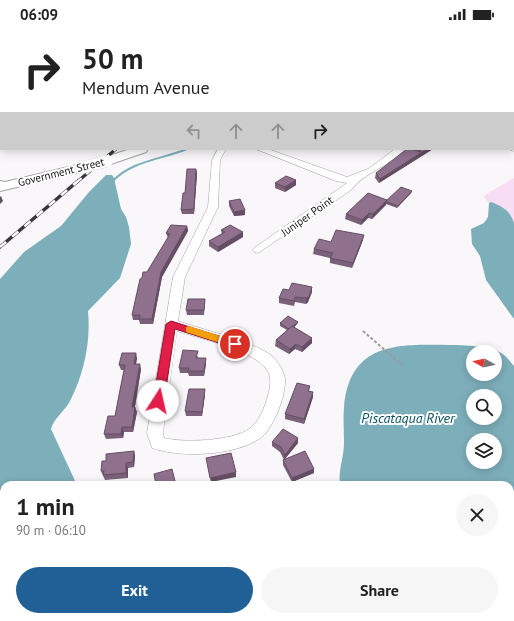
<!DOCTYPE html>
<html lang="en">
<head>
<meta charset="utf-8">
<style>
  body { margin:0; font-family:"PT Sans",sans-serif; background:#f6f6f6; color:#222; height:100vh; display:flex; flex-direction:column; font-size:15px; white-space:nowrap }
  * { box-sizing:border-box; margin:0 }
  p { font-size:13px; color:#767676 }
  .icon { flex:none; width:22px; height:22px; fill:none; stroke:currentColor; stroke-width:2; stroke-linecap:round; stroke-linejoin:round }
  .map { position:relative; flex:1; overflow:hidden }
  .panel { position:absolute; left:0px; top:453px; width:514px; height:140px; display:flex; flex-direction:column; background:#fff; border-radius:12px 12px 0 0; box-shadow:0 2px 10px #0003 }
  .panel>* { flex:none }
  .guide { position:absolute; left:0px; top:0px; width:514px; height:122px; box-shadow:0 2px 10px #0003; background:#fff; color:#222; overflow:hidden }
  .needle { width:26px; rotate:278deg }
  .fabs { position:absolute; left:466px; top:317px; display:grid; gap:8px }
  .fabs a { display:grid; place-items:center; width:36px; height:36px; border-radius:50%; background:#fff; box-shadow:0 2px 10px #0003; font-size:20px }
  .pin { position:absolute; display:grid; place-items:center; width:34px; height:34px; color:#fff; margin:-17px; border:2px solid #fff; border-radius:50%; box-shadow:0 1px 4px #0007 }
  .me { position:absolute; width:44px; margin:-22px; rotate:10deg; stroke-linejoin:round; filter:drop-shadow(0 0 3px #0008) }
  .turn { display:flex; align-items:center; gap:14px; height:84px; padding:0 16px; font-size:18px }
  .turn .icon { width:52px; height:52px; stroke-width:2.5 }
  .turn b { display:block; font-size:28px; line-height:34px }
  .lanes { display:flex; align-items:center; height:38px; padding:0 16px; background:#0003; justify-content:center; gap:20px; direction:ltr }
  .lanes .off { opacity:.35 }
  .round { display:grid; place-items:center; flex:none; width:42px; height:42px; border-radius:21px; background:#f6f6f6 }
  .head { display:flex; align-items:center; justify-content:space-between; height:68px; padding:0 16px }
  h1 { font-size:24px; font-weight:600; line-height:30px }
  .primary-button { display:flex; gap:8px; margin-top:auto; padding:8px 16px }
  .primary-button a { flex:1; height:46px; border-radius:24px; background:#206096; color:#fff; font-size:16px; font-weight:600; line-height:46px; text-align:center }
  .primary-button a+a { background:#f6f6f6; color:#222 }
  .status { display:flex; justify-content:space-between; align-items:center; height:28px; padding:0 20px; background:#fff; direction:ltr }
  .status svg { height:11px; fill:currentColor }
  .map>svg:first-child { display:block }
  .green { fill:#f7def5 }
  .water { fill:#7dafbb; fill-rule:evenodd }
  .lines { fill:none; stroke-linecap:round; stroke-linejoin:round }
  .stream-far1 { stroke:#7dafbb; stroke-width:2 }
  .stream { stroke:#7dafbb; stroke-width:3 }
  .service-casing { stroke:#a5a2a4; stroke-width:1 }
  .minor-casing { stroke:#a5a2a4; stroke-width:1 }
  .secondary-casing { stroke:#a5a2a4; stroke-width:2 }
  .primary-casing { stroke:#906a9c; stroke-width:1 }
  .path { stroke:#9c9a9c; stroke-width:2; stroke-dasharray:3 2; stroke-linecap:butt }
  .service { fill:#fff; fill-rule:evenodd }
  .minor { fill:#fff; fill-rule:evenodd }
  .secondary { fill:#fff; fill-rule:evenodd }
  .primary { fill:#e5c2f0; fill-rule:evenodd }
  .rail-far1-casing { stroke:#383738; stroke-width:3 }
  .rail-casing { stroke:#383738; stroke-width:3.5 }
  .rail-far1 { stroke:#fff; stroke-width:2; stroke-dasharray:6; stroke-linecap:butt }
  .rail { stroke:#fff; stroke-width:2.5; stroke-dasharray:8; stroke-linecap:butt }
  .secondary-bridge-casing { stroke:#a5a2a4; stroke-width:12; stroke-linecap:butt }
  .secondary-bridge { stroke:#fff; stroke-width:12 }
  .wall { fill:#7b6079 }
  .shaded-wall { fill:#644e63 }
  .building { fill:#8f708d; stroke:#644e63 }
  .route { fill:#e11d48; stroke:#92132f }
  .slow { fill:#f59e0b }
  .labels { text-anchor:middle; dominant-baseline:central; stroke-width:4; stroke-linejoin:round; paint-order:stroke }
  .far-street-label { font-size:11px; fill:#141314; stroke:#fff }
  .water-label { font-size:14px; font-style:italic; fill:#085360; stroke:#fff }
</style>
</head>
<body>
<div class="status"><b>06:09</b><svg viewBox="0 0 49 12"><path d="M0 12V9h3v3zM5 12V6h3v6zM10 12V3h3v9zM15 12V0h3v12zM26 1h20v11H26zM47 4h2v5h-2z"/></svg></div>
<div class="map">
<svg width="514" height="593" viewBox="0 0 514 593">
  <rect width="100%" height="100%" fill="#faf7fa"/>
  <path class="green" d="M514 150V210L496 183 483 168Z"/>
  <path class="water" d="M0 0H125L130 1H1L0 20Z
    M106 147H112L114 150 121 181 126 189 129 199 131 216 120 250 88 283C91 313 84 346 70 373 64 384 54 390 51 401L77 457H4V589H510V457H340C338 442 344 429 344 415 344 403 343 391 344 379 350 313 399 316 451 317 464 317 490 318 501 325 507 328 510 334 514 338V593H0V251L24 224 61 198 89 164ZM473 324H495V346H473ZM473 368H495V390H473ZM473 412H495V434H473Z
    M491 174C504 179 510 183 514 195V291L486 252 480 228 472 216 471 201 484 195 488 189 489 175Z"/>
  <g class="lines">
    <path class="stream-far1" d="M112 154C130 133 163 131 187 121"/>
    <path class="stream" d="M112 154 113 153"/>
    <defs>
      <path id="service" d="M190 0H194L189 1Z
        M247 0H251L246 1Z"/>
      <path id="minor" d="M0 68H1V72H0Z
        M513 117 514 123 510 122 513 121Z
        M218 121H226L220 132 218 179 185 249 178 293C200 301 255 314 272 328 278 334 284 343 285 351 286 368 273 402 259 411 233 428 180 430 152 420L147 405 173 249 208 179 212 132ZM177 303C199 310 249 322 264 338 272 346 271 357 268 367 265 379 259 394 249 401 233 413 183 415 164 410L163 405Z
        M256 121H268L347 149 368 141 395 121H404C390 139 364 144 351 162L258 225 254 224 252 222 254 220 347 155 336 153Z"/>
      <path id="secondary" d="M130 121H148L146 124 111 136H103L101 133 103 130Z
        M81 136 85 137 87 140 85 143 0 163V153L5 154Z"/>
      <path id="primary" d="M250 0H266L267 1H251Z
        M513 36H514V42H513Z"/>
    </defs>
    <use href="#service" class="service-casing"/>
    <use href="#minor" class="minor-casing"/>
    <use href="#secondary" class="secondary-casing"/>
    <use href="#primary" class="primary-casing"/>
    <path class="path" d="M363 303 402 337"/>
    <use href="#service" class="service"/>
    <use href="#minor" class="minor"/>
    <use href="#secondary" class="secondary"/>
    <use href="#primary" class="primary"/>
    <defs>
      <path id="rail-far1" d="M77 154 116 121"/>
      <path id="rail" d="M0 219 78 153"/>
    </defs>
    <use href="#rail-far1" class="rail-far1-casing"/>
    <use href="#rail" class="rail-casing"/>
    <use href="#rail-far1" class="rail-far1"/>
    <use href="#rail" class="rail"/>
    <defs>
      <path id="secondary-bridge" d="M81 140 107 133"/>
    </defs>
    <use href="#secondary-bridge" class="secondary-bridge-casing"/>
    <use href="#secondary-bridge" class="secondary-bridge"/>
  </g>
  <path class="wall" d="M514 0V21H513V1Z
    M417 121H433L379 155 375 150 376 145 417 123Z
    M196 141 197 146 194 186H182L181 182Z
    M275 155 296 157 285 164 275 160Z
    M412 163 411 165 397 180 386 176 372 191 368 190 361 197 345 191 346 186Z
    M229 173 245 182V187L234 188 229 178Z
    M187 198 188 203 162 249 153 296H140L139 292H133L132 287 142 250 147 244 168 210 166 205Z
    M221 202 243 204V209L218 224 209 218V213L222 206Z
    M363 212 352 240 330 235V230L313 226 314 221 331 214Z
    M289 262 312 264 308 274 306 276 295 274 294 278 279 275V270Z
    M205 271V276L204 287H187L186 282Z
    M298 294 297 296 294 299 312 310V315L302 324 295 321 289 326 275 318 276 312 287 302 280 298V295Z
    M198 328V330L206 336 204 348H189L188 345H180L179 340Z
    M137 330 136 336 141 341 135 379 137 384 133 404H124L123 410 106 411 104 406 115 388 120 362 124 342H121L119 337Z
    M310 358 309 363 313 369 304 396 285 391V386Z
    M205 366 202 388H186L185 383Z
    M298 410V415L284 432 314 441V445L292 454 283 437V432H284L280 424 272 418V414Z
    M134 423 135 428 134 439 128 440V450L105 452 101 443 106 433Z"/>
  <path class="shaded-wall" d="M237 0H243L242 1H236Z
    M427 121H433L379 155 380 151Z
    M196 141 197 146 194 186V181Z
    M296 152V157L285 164V159Z
    M412 163 411 165 397 180 398 178Z
    M1 168 3 173 0 176V169Z
    M387 172 386 177 372 191 373 186Z
    M245 182V187L234 188V184Z
    M369 185 368 190 361 197 362 192Z
    M187 198 188 203 162 249 153 296 152 291 161 244Z
    M243 204V209L218 224V219Z
    M364 207 363 212 352 240 353 235Z
    M312 259V264L308 274 306 276V270Z
    M298 294 297 296 290 304V301Z
    M312 310V315L302 324V319Z
    M296 316 295 321 289 326 290 321Z
    M136 325 137 330 135 341 134 336Z
    M206 330V336L204 348V343Z
    M140 336 141 341 134 384 132 379Z
    M205 361V366L202 388V384Z
    M313 364V369L304 396V391Z
    M135 379 137 384 133 404 132 399Z
    M122 399 124 404 123 410 121 406Z
    M298 410V415L284 432 285 427Z
    M134 423 135 428 134 439 133 434Z
    M126 435 128 440V450L126 445Z
    M314 441V445L292 454V450Z
    M236 444V449L211 454 210 450Z"/>
  <path class="building" d="M213 0H237L236 1H211Z
    M404 0H514V7H513V1H401Z
    M513 7 514 11V17H513Z
    M514 43V67H513V45Z
    M513 67 514 71V87L513 88Z
    M407 121H411L421 124 419 121H427L380 151 376 145Z
    M187 141H196L194 181 181 182 183 165H185Z
    M286 148 296 152 285 159 275 155Z
    M401 159 412 163 398 178 387 174V172Z
    M368 165 387 172 373 186 369 185 362 192 346 186Z
    M240 171 245 182 234 184 229 173Z
    M171 197 187 198 161 244 152 291H139L140 287H132L140 251 142 250 143 244H147L170 206 166 205Z
    M230 197 243 204 218 219 209 213 225 204 221 202Z
    M336 202 364 207 353 235 330 230 333 225 314 221 319 211 331 214Z
    M292 255 312 259 309 269 306 270 295 269 294 273 279 270 283 261 289 262Z
    M188 271H205L204 282H186Z
    M288 288 298 294 293 298H292L289 301 280 295Z
    M292 298 312 310 302 319 296 316 290 321 276 312Z
    M183 322 198 323 196 330H206L204 343H188L189 340H179Z
    M122 325H136L134 336H140L132 379H135L132 399H122L121 406H104L108 388H115L120 362 125 337H119Z
    M297 355 310 358 308 363 313 364 304 391 285 386Z
    M189 361H205L202 384 185 383Z
    M283 401 298 410 285 427 281 419 272 414Z
    M134 423 133 434 126 435V445L103 447 104 443H101L102 433H106V426Z
    M305 423 314 441 292 450 283 432Z
    M231 425 236 444 210 450 206 430Z
    M172 441 176 457H156L154 446Z"/>
  <path class="route" d="M171 293 238 314 239 316 235 320 175 301 164 373 158 377 153 373 166 296Z"/>
  <path class="slow" d="M189 298 220 308 222 310 217 314 186 304V299Z"/>
  <g class="labels">
    <g class="far-street-label">
      <text transform="translate(61 144) rotate(-14)">Government Street</text>
      <text transform="translate(307 188) rotate(-35)">Juniper Point</text>
    </g>
    <g class="water-label">
      <text x="408" y="390">Piscataqua River</text>
    </g>
  </g>
</svg>
<div class="fabs">
<a><svg class="needle" viewBox="-14 -14 28 28"><path d="M0-13l5 13h-10z" fill="#e53935"/><path d="M0 13l5-13h-10z" fill="#767676"/></svg></a>
<a><svg class="icon" aria-label="search" viewBox="0 0 24 24"><circle cx="10" cy="10" r="6"/><path d="M15 15l6 6"/></svg></a>
<a><svg class="icon" aria-label="layers" viewBox="0 0 24 24"><path d="M12 4l9 5-9 5-9-5zM3 14l9 5 9-5"/></svg></a>
</div>
<div class="pin" style="left:235px;top:316px;background:#d93025"><svg class="icon" aria-label="arrive" viewBox="0 0 24 24"><path d="M6 21V4h12l-3 4 3 4H6"/></svg></div>
<svg class="me" style="left:158px;top:373px" viewBox="-20 -20 40 40"><circle r="19" fill="#fff"/><path d="M0-13L10 11 0 6-10 11z" fill="#e11d48"/></svg>
<div class="guide">
<div class="turn"><svg class="icon" aria-label="right" viewBox="0 0 24 24"><path d="M7 20v-9h11M14 6l5 5-5 5"/></svg><div><b>50 m</b>Mendum Avenue</div></div>
<div class="lanes"><svg class="icon off" aria-label="left" viewBox="0 0 24 24"><path d="M17 20v-9H6M10 6l-5 5 5 5"/></svg><svg class="icon off" aria-label="ahead" viewBox="0 0 24 24"><path d="M12 20V5M6 11l6-6 6 6"/></svg><svg class="icon off" aria-label="ahead" viewBox="0 0 24 24"><path d="M12 20V5M6 11l6-6 6 6"/></svg><svg class="icon" aria-label="right" viewBox="0 0 24 24"><path d="M7 20v-9h11M14 6l5 5-5 5"/></svg></div>
</div>
<section class="panel">
<div class="head"><div><h1>1 min</h1><p>90 m · 06:10</p></div><a class="round"><svg class="icon" aria-label="close" viewBox="0 0 24 24"><path d="M6 6l12 12M18 6L6 18"/></svg></a></div>
<div class="primary-button"><a>Exit</a><a>Share</a></div>
</section>
</div>
</body>
</html>
